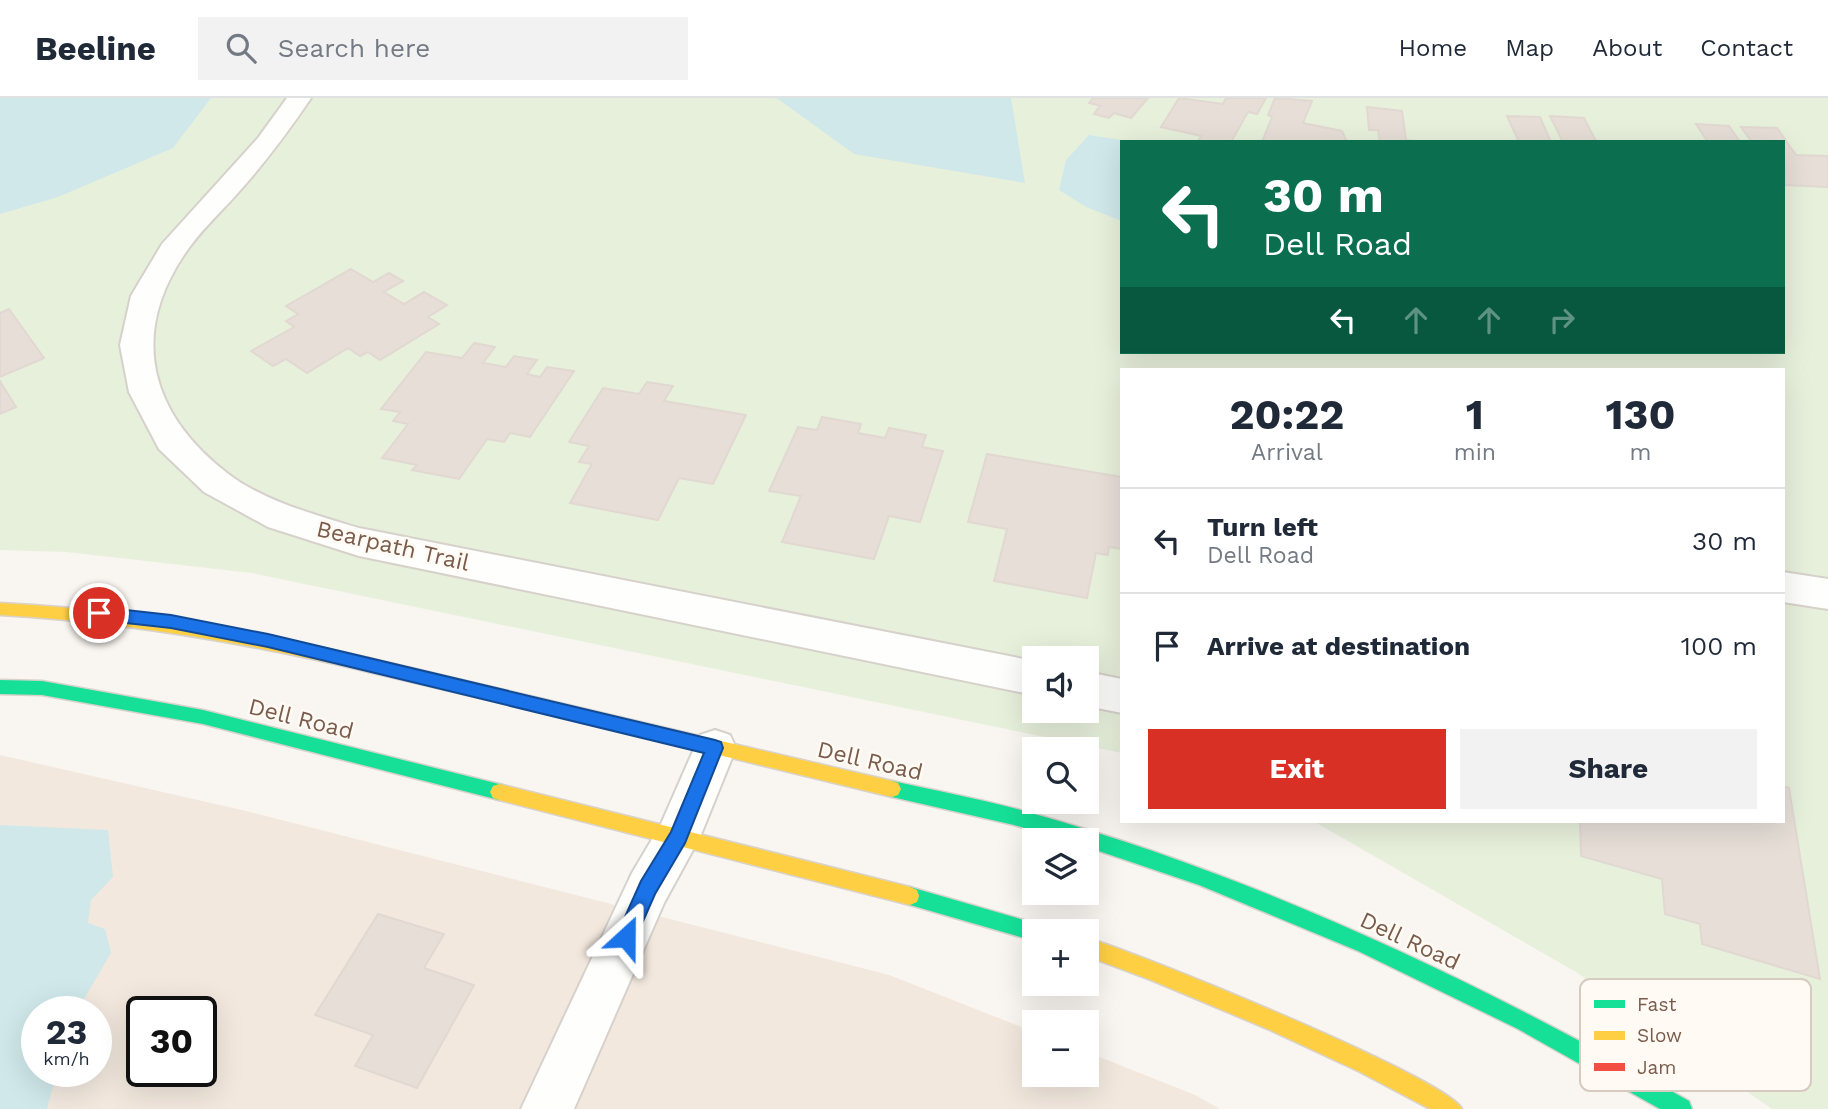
<!DOCTYPE html>
<html lang="en">
<head>
<meta charset="utf-8">
<style>
  body { margin:0; font-family:"Work Sans",sans-serif; background:#f2f2f3; color:#1f2937; height:100vh; display:flex; flex-direction:column; font-size:26px; white-space:nowrap }
  * { box-sizing:border-box; margin:0 }
  p { font-size:23px; color:#747a83 }
  .icon { flex:none; width:38px; height:38px; fill:none; stroke:currentColor; stroke-width:2; stroke-linecap:round; stroke-linejoin:round }
  .map { position:relative; flex:1; overflow:hidden }
  .panel { position:absolute; left:1120px; top:270px; width:665px; height:455px; display:flex; flex-direction:column; background:#fff; border-radius:0px; box-shadow:0 7px 28px #0002 }
  .panel>* { flex:none }
  .banner { position:absolute; left:1120px; top:42px; width:665px; height:214px; border-radius:0px; box-shadow:0 7px 28px #0002; background:#0b6e4f; color:#fff; overflow:hidden }
  .fabs { position:absolute; left:1022px; top:548px; display:grid; gap:14px }
  .fabs a { display:grid; place-items:center; width:77px; height:77px; border-radius:0px; background:#fff; box-shadow:0 7px 28px #0002; font-size:35px }
  .speed { position:absolute; left:21px; top:898px; display:flex; gap:14px; font-size:35px; font-weight:700; text-align:center }
  .speed>* { display:grid; place-content:center; width:91px; height:91px; border-radius:50%; background:#fff; box-shadow:0 7px 28px #0002; line-height:1 }
  .speed small { font-size:18px; font-weight:400 }
  .speed .limit { border:4px solid #111; border-radius:10px; background:#fff; color:#111 }
  .pin { position:absolute; display:grid; place-items:center; width:60px; height:60px; color:#fff; margin:-30px; border:4px solid #fff; border-radius:50%; box-shadow:0 2px 7px #0007 }
  .me { position:absolute; width:77px; margin:-38px; rotate:24deg; stroke-linejoin:round; filter:drop-shadow(0 0 5px #0008) }
  .turn { display:flex; align-items:center; gap:24px; height:147px; padding:0 28px; font-size:32px }
  .turn .icon { width:91px; height:91px; stroke-width:2.5 }
  .turn b { display:block; font-size:49px; line-height:60px }
  .lanes { display:flex; align-items:center; height:66px; padding:0 28px; background:#0003; justify-content:center; gap:35px; direction:ltr }
  .lanes .off { opacity:.35 }
  .eta { display:flex; justify-content:space-evenly; align-items:center; height:119px; text-align:center }
  .eta b { font-size:42px; font-weight:700; line-height:49px }
  .button { display:flex; gap:14px; margin-top:auto; padding:14px 28px }
  .button a { flex:1; height:80px; border-radius:0px; background:#d93025; color:#fff; font-size:28px; font-weight:700; line-height:80px; text-align:center }
  .button a+a { background:#f2f2f3; color:#1f2937 }
  ul { padding:0; list-style:none }
  li { display:flex; align-items:center; gap:21px; height:105px; padding:0 28px; border-top:2px solid #e0e1e3 }
  li div { flex:1 }
  li b { display:block; font-size:26px }
  li em { font-style:normal }
  header { display:flex; align-items:center; gap:42px; box-sizing:border-box; height:98px; padding:0 35px; background:#fff; border-bottom:2px solid #e0e1e3 }
  header strong { font-size:33px }
  nav { display:flex; gap:38px; margin-inline-start:auto; font-size:24px }
  .search { width:490px; height:63px; background:#f2f2f3; display:flex; align-items:center; gap:18px; box-sizing:border-box; padding:0 24px; border-radius:0px; color:#747a83; font-size:26px }
  .map>svg:first-child { display:block }
  .residential { fill:#f2e8de; fill-rule:evenodd }
  .green { fill:#e7f0db; fill-rule:evenodd }
  .water { fill:#d0e8ea }
  .building { fill:#e6ded7; stroke:#e2d8d2; stroke-width:2 }
  .lines { fill:none; stroke-linecap:round; stroke-linejoin:round }
  .street-casing { stroke:#d7d1cb; stroke-width:4 }
  .fast-casing { stroke:#d9d2cb; stroke-width:3 }
  .slow-casing { stroke:#d9d2cb; stroke-width:3 }
  .jam-casing { stroke:#d9d2cb; stroke-width:3 }
  .street { fill:#fefefd; fill-rule:evenodd }
  .fast { fill:#16e098; fill-rule:evenodd }
  .slow { fill:#ffcf43; fill-rule:evenodd }
  .jam { fill:#f24e42; fill-rule:evenodd }
  .route { fill:#1a73e8; stroke:#114b97; stroke-width:2 }
  .labels { text-anchor:middle; dominant-baseline:central; stroke-width:5; stroke-linejoin:round; paint-order:stroke }
  .street-label { font-size:23px; fill:#7a5c4d; stroke:#fffaf3 }
  .key { fill:#fffaf3; stroke:#d7cbc1; stroke-width:2 }
  .key-label { font-size:19px; fill:#7a5c4d }
</style>
</head>
<body>
<header>
<strong>Beeline</strong>
<div class="search"><svg class="icon" aria-label="search" viewBox="0 0 24 24"><circle cx="10" cy="10" r="6"/><path d="M15 15l6 6"/></svg>Search here</div>
<nav><a>Home</a><a>Map</a><a>About</a><a>Contact</a></nav>
</header>
<div class="map">
<svg width="1828" height="1011" viewBox="0 0 1828 1011">
  <rect width="100%" height="100%" fill="#f9f5f0"/>
  <path class="residential" d="M0 657 246 713 889 877 1034 934V976H1087V954L1195 997 1220 1011H0ZM37 914H96V973H37ZM142 914H201V973H142Z"/>
  <path class="green" d="M0 0H1828V1011H1772L1576 874 1313 723H1783V271H1122V655L252 475 67 454 0 452ZM1122 44H1783V254H1122ZM1034 560H1087V612H1034Z"/>
  <path class="water" d="M0 0H211L173 50 58 99 0 116Z
    M773 0H1011L1025 85 854 56 778 1Z
    M1089 37 1134 44H1122V123L1086 109 1059 92 1066 62Z
    M0 727 108 732 113 779 91 802 88 825 105 831 111 855 77 913 37 914V973H57L47 1011H0Z"/>
  <path class="building" d="M1093 0H1148L1131 20 1114 15 1109 20 1094 16 1100 8 1089 5Z
    M1179 0 1223 6 1226 0H1266L1257 16 1248 14 1231 44H1198L1201 38 1161 29Z
    M1275 0 1312 3 1303 25 1342 33 1347 44H1262L1272 19 1268 17Z
    M1367 9 1402 13 1406 42 1418 44H1380L1378 32H1369Z
    M1507 18 1540 19 1551 44H1519Z
    M1550 18 1584 20 1596 43 1615 44H1563Z
    M1696 26 1729 28 1740 44H1708Z
    M1741 29 1777 30 1796 57 1828 58V89L1783 87V44H1752Z
    M351 171 373 184 389 175 403 183 384 194 404 206 424 194 447 207 428 219 439 226 380 262 368 254 360 258 348 250 307 275 286 261 273 268 251 253 294 229 286 223 298 216 286 208Z
    M9 211 44 260 0 279V215Z
    M474 245 495 249 483 265 506 269 514 258 537 262 527 276 540 279 547 269 574 273 530 339 510 335 504 344 487 341 459 381 412 372 417 367 382 360 408 326 393 323 400 314 381 311 426 254 462 260Z
    M0 283 16 309 0 316Z
    M647 284 673 288 664 303 746 317 713 386 679 380 658 422 570 405 592 366 579 364 589 348 569 344 603 290 639 296Z
    M822 319 861 326 858 335 885 340 889 330 926 337 922 349 943 353 920 424 889 418 874 461 782 444 801 398 769 393 798 329 817 332Z
    M987 356 1122 379V451L1109 449 1108 457 1096 455 1087 500 994 483 1007 431 968 424Z
    M1783 688 1789 690 1820 881 1702 846 1700 826 1665 816 1662 781 1581 758 1580 723H1783Z
    M378 816 444 836 424 870 474 887 417 990 355 968 373 937 315 917Z"/>
  <g class="lines">
    <defs>
      <path id="street" d="M287 0H311C288 34 264 66 236 97 219 116 198 135 184 157 129 239 151 316 227 375 263 403 316 417 359 430L1034 563V597L359 458 268 429 204 394 159 351 129 294 120 247 131 198 162 146 258 40Z
        M1783 474 1828 481V511L1783 504Z
        M1087 574 1122 581V615L1087 608Z
        M715 632 730 637 736 650 700 739 664 805 574 1011H521L632 775 661 726 700 637Z"/>
      <path id="fast" d="M0 582 42 583 203 612 499 686 505 688 508 694 505 700 499 702 203 626 42 597 0 596Z
        M892 683C938 693 986 702 1031 715 1263 780 1480 885 1689 1003L1692 1011H1660L1518 931 1358 853 1199 787 1087 749V742H1065L1014 727 892 699 886 697 883 691 886 685Z
        M910 789 1034 825 1041 827 1043 833H1034V843L910 807 903 804 901 798 903 792Z"/>
      <path id="slow" d="M0 505C125 511 247 532 369 560L375 562 377 567 375 572 369 574C247 545 125 524 0 517Z
        M653 627 892 683 898 685 901 691 898 697 892 699 653 641 647 639 644 634 647 629Z
        M499 686 910 789 917 792 919 798 917 804 910 807 499 702 493 700 490 694 493 688Z
        M1087 840C1135 853 1449 981 1462 1011H1430L1358 973 1270 932 1151 882 1087 858Z"/>
      <path id="jam" d="M369 560 653 627 659 629 662 634 659 639 653 641 369 574 363 572 361 567 363 562Z"/>
    </defs>
    <use href="#street" class="street-casing"/>
    <use href="#fast" class="fast-casing"/>
    <use href="#slow" class="slow-casing"/>
    <use href="#jam" class="jam-casing"/>
    <use href="#street" class="street"/>
    <use href="#fast" class="fast"/>
    <use href="#slow" class="slow"/>
    <use href="#jam" class="jam"/>
  </g>
  <path class="route" d="M99 509 171 517 268 536 715 642 721 644 723 650 685 745 655 796 633 846 626 848 619 846 616 839 641 783 671 734 704 655 268 549 171 530 99 522 91 515Z"/>
  <g class="labels">
    <g class="street-label">
      <text transform="translate(393 448) rotate(13)">Bearpath Trail</text>
      <text transform="translate(301 621) rotate(14)">Dell Road</text>
      <text transform="translate(870 663) rotate(13)">Dell Road</text>
      <text transform="translate(1410 843) rotate(25)">Dell Road</text>
    </g>
  </g>
  <rect x="1580" y="881" width="231" height="112" rx="10" class="key"/>
  <rect x="1594" y="902" width="31" height="8" fill="#16e098"/>
  <rect x="1594" y="933" width="31" height="9" fill="#ffcf43"/>
  <rect x="1594" y="965" width="31" height="8" fill="#f24e42"/>
  <g class="key-label">
    <text x="1637" y="913">Fast</text>
    <text x="1637" y="944">Slow</text>
    <text x="1637" y="976">Jam</text>
  </g>
</svg>
<div class="fabs">
<a><svg class="icon" aria-label="sound" viewBox="0 0 24 24"><path d="M4 9h4l5-4v14l-5-4H4zM17 9q2 3 0 6"/></svg></a>
<a><svg class="icon" aria-label="search" viewBox="0 0 24 24"><circle cx="10" cy="10" r="6"/><path d="M15 15l6 6"/></svg></a>
<a><svg class="icon" aria-label="layers" viewBox="0 0 24 24"><path d="M12 4l9 5-9 5-9-5zM3 14l9 5 9-5"/></svg></a>
<a>+</a>
<a>−</a>
</div>
<div class="speed"><div>23<small>km/h</small></div><div class="limit">30</div></div>
<div class="pin" style="left:99px;top:515px;background:#d93025"><svg class="icon" aria-label="arrive" viewBox="0 0 24 24"><path d="M6 21V4h12l-3 4 3 4H6"/></svg></div>
<svg class="me" style="left:626px;top:839px" viewBox="-20 -20 40 40"><path d="M0-17L14 15 0 8-14 15z" fill="#1a73e8" stroke="#fff" stroke-width="4"/></svg>
<div class="banner">
<div class="turn"><svg class="icon" aria-label="left" viewBox="0 0 24 24"><path d="M17 20v-9H6M10 6l-5 5 5 5"/></svg><div><b>30 m</b>Dell Road</div></div>
<div class="lanes"><svg class="icon" aria-label="left" viewBox="0 0 24 24"><path d="M17 20v-9H6M10 6l-5 5 5 5"/></svg><svg class="icon off" aria-label="ahead" viewBox="0 0 24 24"><path d="M12 20V5M6 11l6-6 6 6"/></svg><svg class="icon off" aria-label="ahead" viewBox="0 0 24 24"><path d="M12 20V5M6 11l6-6 6 6"/></svg><svg class="icon off" aria-label="right" viewBox="0 0 24 24"><path d="M7 20v-9h11M14 6l5 5-5 5"/></svg></div>
</div>
<section class="panel">
<div class="eta">
<div><b>20:22</b><p>Arrival</p></div>
<div><b>1</b><p>min</p></div>
<div><b>130</b><p>m</p></div>
</div>
<ul>
<li><svg class="icon" aria-label="left" viewBox="0 0 24 24"><path d="M17 20v-9H6M10 6l-5 5 5 5"/></svg><div><b>Turn left</b><p>Dell Road</p></div><em>30 m</em></li>
<li><svg class="icon" aria-label="arrive" viewBox="0 0 24 24"><path d="M6 21V4h12l-3 4 3 4H6"/></svg><div><b>Arrive at destination</b></div><em>100 m</em></li>
</ul>
<div class="button"><a>Exit</a><a>Share</a></div>
</section>
</div>
</body>
</html>
